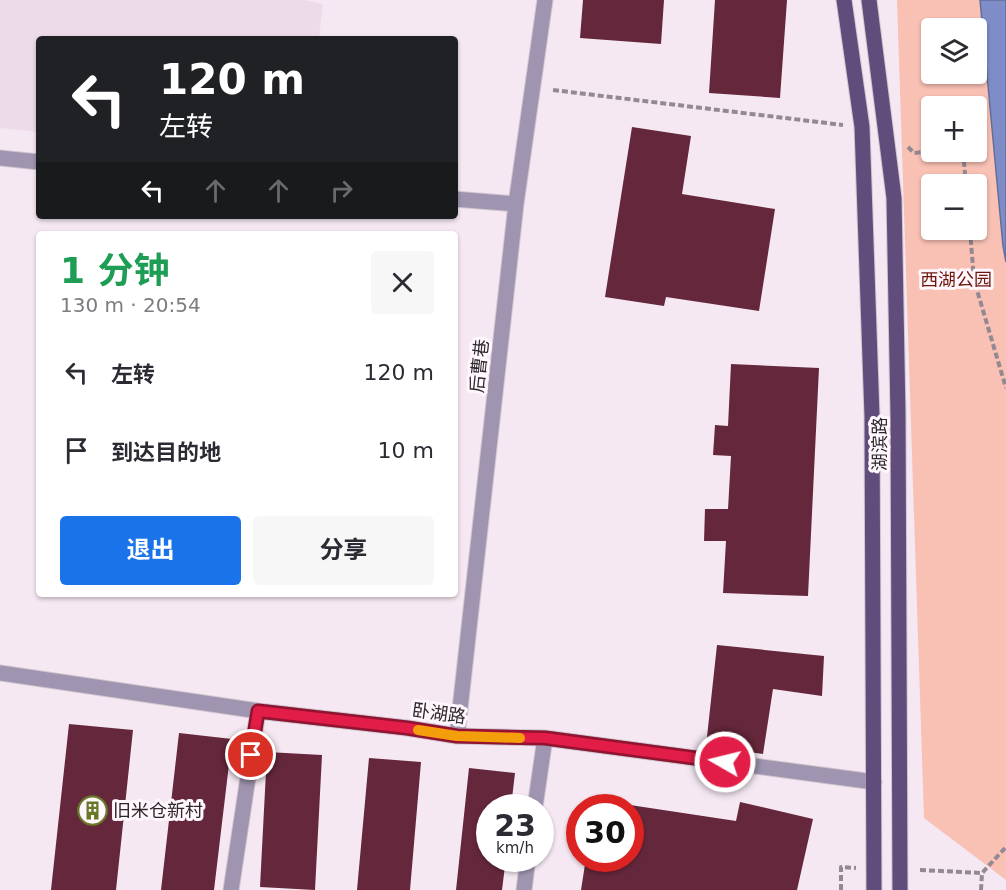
<!DOCTYPE html>
<html lang="zh">
<head>
<meta charset="utf-8">
<style>
  body { margin:0; font-family:"DejaVu Sans","Noto Sans SC",sans-serif; background:#f7f7f7; color:#2b2b33; height:100vh; display:flex; flex-direction:column; font-size:22px; white-space:nowrap }
  * { box-sizing:border-box; margin:0 }
  p { font-size:20px; color:#7c7c81 }
  .icon { flex:none; width:33px; height:33px; fill:none; stroke:currentColor; stroke-width:2; stroke-linecap:round; stroke-linejoin:round }
  .map { position:relative; flex:1; overflow:hidden }
  .details { position:absolute; left:36px; top:231px; width:422px; height:366px; display:flex; flex-direction:column; background:#fff; border-radius:6px; box-shadow:0 2px 4px #0004 }
  .details>* { flex:none }
  .guide { position:absolute; left:36px; top:36px; width:422px; height:183px; border-radius:6px; box-shadow:0 2px 4px #0004; background:#202124; color:#fff; overflow:hidden }
  .tools { position:absolute; left:921px; top:18px; display:grid; gap:12px }
  .tools a { display:grid; place-items:center; width:66px; height:66px; border-radius:6px; background:#fff; box-shadow:0 2px 4px #0004; font-size:30px }
  .speed { position:absolute; left:476px; top:794px; display:flex; gap:12px; font-size:30px; font-weight:700; text-align:center }
  .speed>* { display:grid; place-content:center; width:78px; height:78px; border-radius:50%; background:#fff; box-shadow:0 2px 4px #0004; line-height:1 }
  .speed small { font-size:15px; font-weight:400 }
  .speed .limit { border:9px solid #d22; background:#fff; color:#111 }
  .pin { position:absolute; display:grid; place-items:center; width:51px; height:51px; color:#fff; margin:-26px; border:3px solid #fff; border-radius:50%; box-shadow:0 2px 6px #0007 }
  .me { position:absolute; width:66px; margin:-33px; rotate:278deg; stroke-linejoin:round; filter:drop-shadow(0 0 4px #0008) }
  .turn { display:flex; align-items:center; gap:21px; height:126px; padding:0 24px; font-size:27px }
  .turn .icon { width:78px; height:78px; stroke-width:2.5 }
  .turn b { display:block; font-size:42px; line-height:51px }
  .lanes { display:flex; align-items:center; height:57px; padding:0 24px; background:#0003; justify-content:center; gap:30px; direction:ltr }
  .lanes .off { opacity:.35 }
  .round { display:grid; place-items:center; flex:none; width:63px; height:63px; border-radius:6px; background:#f7f7f7 }
  .headline { display:flex; align-items:center; justify-content:space-between; height:102px; padding:0 24px }
  h1 { font-size:36px; font-weight:700; line-height:45px; color:#1e9e55 }
  .primary-button { display:flex; gap:12px; margin-top:auto; padding:12px 24px }
  .primary-button a { flex:1; height:69px; border-radius:6px; background:#1a73e8; color:#fff; font-size:24px; font-weight:700; line-height:69px; text-align:center }
  .primary-button a+a { background:#f7f7f7; color:#2b2b33 }
  ul { padding:0; list-style:none }
  li { display:flex; align-items:center; gap:18px; height:78px; padding:0 24px }
  li div { flex:1 }
  li b { display:block; font-size:22px }
  li em { font-style:normal }
  .map>svg:first-child { display:block }
  .built { fill:#eedbea }
  .green { fill:#f9c0b4; fill-rule:evenodd }
  .water { fill:#7e8cc8; stroke:#656e99; stroke-width:1.5 }
  .building { fill:#65273b }
  .lines { fill:none; stroke-linecap:round; stroke-linejoin:round }
  .minor-casing { stroke:#d1c5ce; stroke-width:17 }
  .major-casing { stroke:#d1c5ce; stroke-width:17 }
  .path { stroke:#938a91; stroke-width:4; stroke-dasharray:6 3; stroke-linecap:butt }
  .minor { stroke:#9f95b0; stroke-width:15 }
  .major { stroke:#614d7c; stroke-width:15 }
  .route-casing { stroke:#92132f; stroke-width:15 }
  .route { stroke:#e11d48; stroke-width:10 }
  .slow { stroke:#f59e0b; stroke-width:10 }
  .labels { text-anchor:middle; dominant-baseline:central; stroke-width:6; stroke-linejoin:round; paint-order:stroke }
  .park-label { font-size:18px; fill:#6c170a; stroke:#fff7fd }
  .street-label { font-size:18px; fill:#2c272b; stroke:#fff7fd }
  .poi-label { font-size:18px; fill:#2c272b; stroke:#fff7fd; text-anchor:start }
</style>
</head>
<body>
<div class="map">
<svg width="1006" height="890" viewBox="0 0 1006 890">
  <rect width="100%" height="100%" fill="#f5e8f2"/>
  <path class="built" d="M0 0H304L323 4 319 39H39V132L0 128Z"/>
  <path class="green" d="M897 0H1006V880L924 818ZM932 28H976V74H932ZM932 106H976V152H932ZM932 184H976V230H932Z"/>
  <path class="water" d="M980 0H1006V262L1003 246Z"/>
  <path class="building" d="M583 0H664L661 44 580 38Z
    M715 0H787L780 98 709 93Z
    M632 127 691 136 682 194 775 209 759 311 666 297 664 306 605 297Z
    M731 364 819 368 808 596 723 593 726 541H704L705 509H728L731 456 713 455 715 425 728 426Z
    M717 645 824 656 822 696 773 689 763 754 706 746Z
    M69 724 133 730 116 890H51Z
    M179 733 232 739 214 890H161Z
    M267 752 322 755 315 890 260 887Z
    M369 758 421 762 410 890H357Z
    M469 768 515 773 511 807H489V858H506L502 890H456Z
    M740 802 813 819 797 890H581L586 858H630V805L736 821Z"/>
  <g class="lines">
    <defs>
      <path id="minor" d="M0 158 39 162
        M454 199 516 204
        M0 673 258 711 407 728 457 736 545 738 874 782
        M457 736 516 204 545 0
        M535 807 545 738
        M231 890 258 711
        M524 890 528 858"/>
      <path id="major" d="M844 0 862 127 872 416 874 890
        M869 0 894 198 898 414 900 890"/>
    </defs>
    <use href="#minor" class="minor-casing"/>
    <use href="#major" class="major-casing"/>
    <path class="path" d="M553 90 843 125
      M908 147 914 153 932 151
      M963 152 966 184
      M970 230 974 280 1006 388
      M920 870 982 873
      M841 890V867L856 868
      M981 890 982 873 1006 847"/>
    <use href="#minor" class="minor"/>
    <use href="#major" class="major"/>
  </g>
  <g class="lines">
    <defs>
      <path id="route" d="M251 755 258 711 407 728 457 736 545 738 725 762"/>
    </defs>
    <use href="#route" class="route-casing"/>
    <use href="#route" class="route"/>
    <path class="slow" d="M418 730 457 736 520 738"/>
  </g>
  <defs>
    <symbol id="building-ring" viewBox="-11 -11 22 22"><circle r="9.5" fill="#fff7fd" stroke="#677827" stroke-width="1.5"/><path d="M-4-6H4V6H1V3H-1V6H-4ZM-2.5-4.3h1.7v1.8h-1.7ZM.8-4.3h1.7v1.8H.8ZM-2.5-1h1.7V.8h-1.7ZM.8-1h1.7V.8H.8Z" fill="#677827"/></symbol>
  </defs>
  <g fill-rule="evenodd">
    <use href="#building-ring" x="76" y="794" width="33" height="33"/>
  </g>
  <g class="labels">
    <g class="park-label">
      <text x="956" y="279">西湖公园</text>
    </g>
    <g class="street-label">
      <text transform="translate(479 366) rotate(-84)">后曹巷</text>
      <text transform="translate(879 444) rotate(-90)">湖滨路</text>
      <text transform="translate(439 713) rotate(8)">卧湖路</text>
    </g>
    <g class="poi-label">
      <text x="113" y="810">旧米仓新村</text>
    </g>
  </g>
</svg>
<div class="tools">
<a><svg class="icon" aria-label="layers" viewBox="0 0 24 24"><path d="M12 4l9 5-9 5-9-5zM3 14l9 5 9-5"/></svg></a>
<a>+</a>
<a>−</a>
</div>
<div class="speed"><div>23<small>km/h</small></div><div class="limit">30</div></div>
<div class="pin" style="left:251px;top:755px;background:#d93025"><svg class="icon" aria-label="arrive" viewBox="0 0 24 24"><path d="M6 21V4h12l-3 4 3 4H6"/></svg></div>
<svg class="me" style="left:725px;top:762px" viewBox="-20 -20 40 40"><circle r="17" fill="#e11d48" stroke="#fff" stroke-width="3"/><path d="M0-11L8 9 0 5-8 9z" fill="#fff"/></svg>
<div class="guide">
<div class="turn"><svg class="icon" aria-label="left" viewBox="0 0 24 24"><path d="M17 20v-9H6M10 6l-5 5 5 5"/></svg><div><b>120 m</b>左转</div></div>
<div class="lanes"><svg class="icon" aria-label="left" viewBox="0 0 24 24"><path d="M17 20v-9H6M10 6l-5 5 5 5"/></svg><svg class="icon off" aria-label="ahead" viewBox="0 0 24 24"><path d="M12 20V5M6 11l6-6 6 6"/></svg><svg class="icon off" aria-label="ahead" viewBox="0 0 24 24"><path d="M12 20V5M6 11l6-6 6 6"/></svg><svg class="icon off" aria-label="right" viewBox="0 0 24 24"><path d="M7 20v-9h11M14 6l5 5-5 5"/></svg></div>
</div>
<section class="details">
<div class="headline"><div><h1>1 分钟</h1><p>130 m · 20:54</p></div><a class="round"><svg class="icon" aria-label="close" viewBox="0 0 24 24"><path d="M6 6l12 12M18 6L6 18"/></svg></a></div>
<ul>
<li><svg class="icon" aria-label="left" viewBox="0 0 24 24"><path d="M17 20v-9H6M10 6l-5 5 5 5"/></svg><div><b>左转</b></div><em>120 m</em></li>
<li><svg class="icon" aria-label="arrive" viewBox="0 0 24 24"><path d="M6 21V4h12l-3 4 3 4H6"/></svg><div><b>到达目的地</b></div><em>10 m</em></li>
</ul>
<div class="primary-button"><a>退出</a><a>分享</a></div>
</section>
</div>
</body>
</html>
